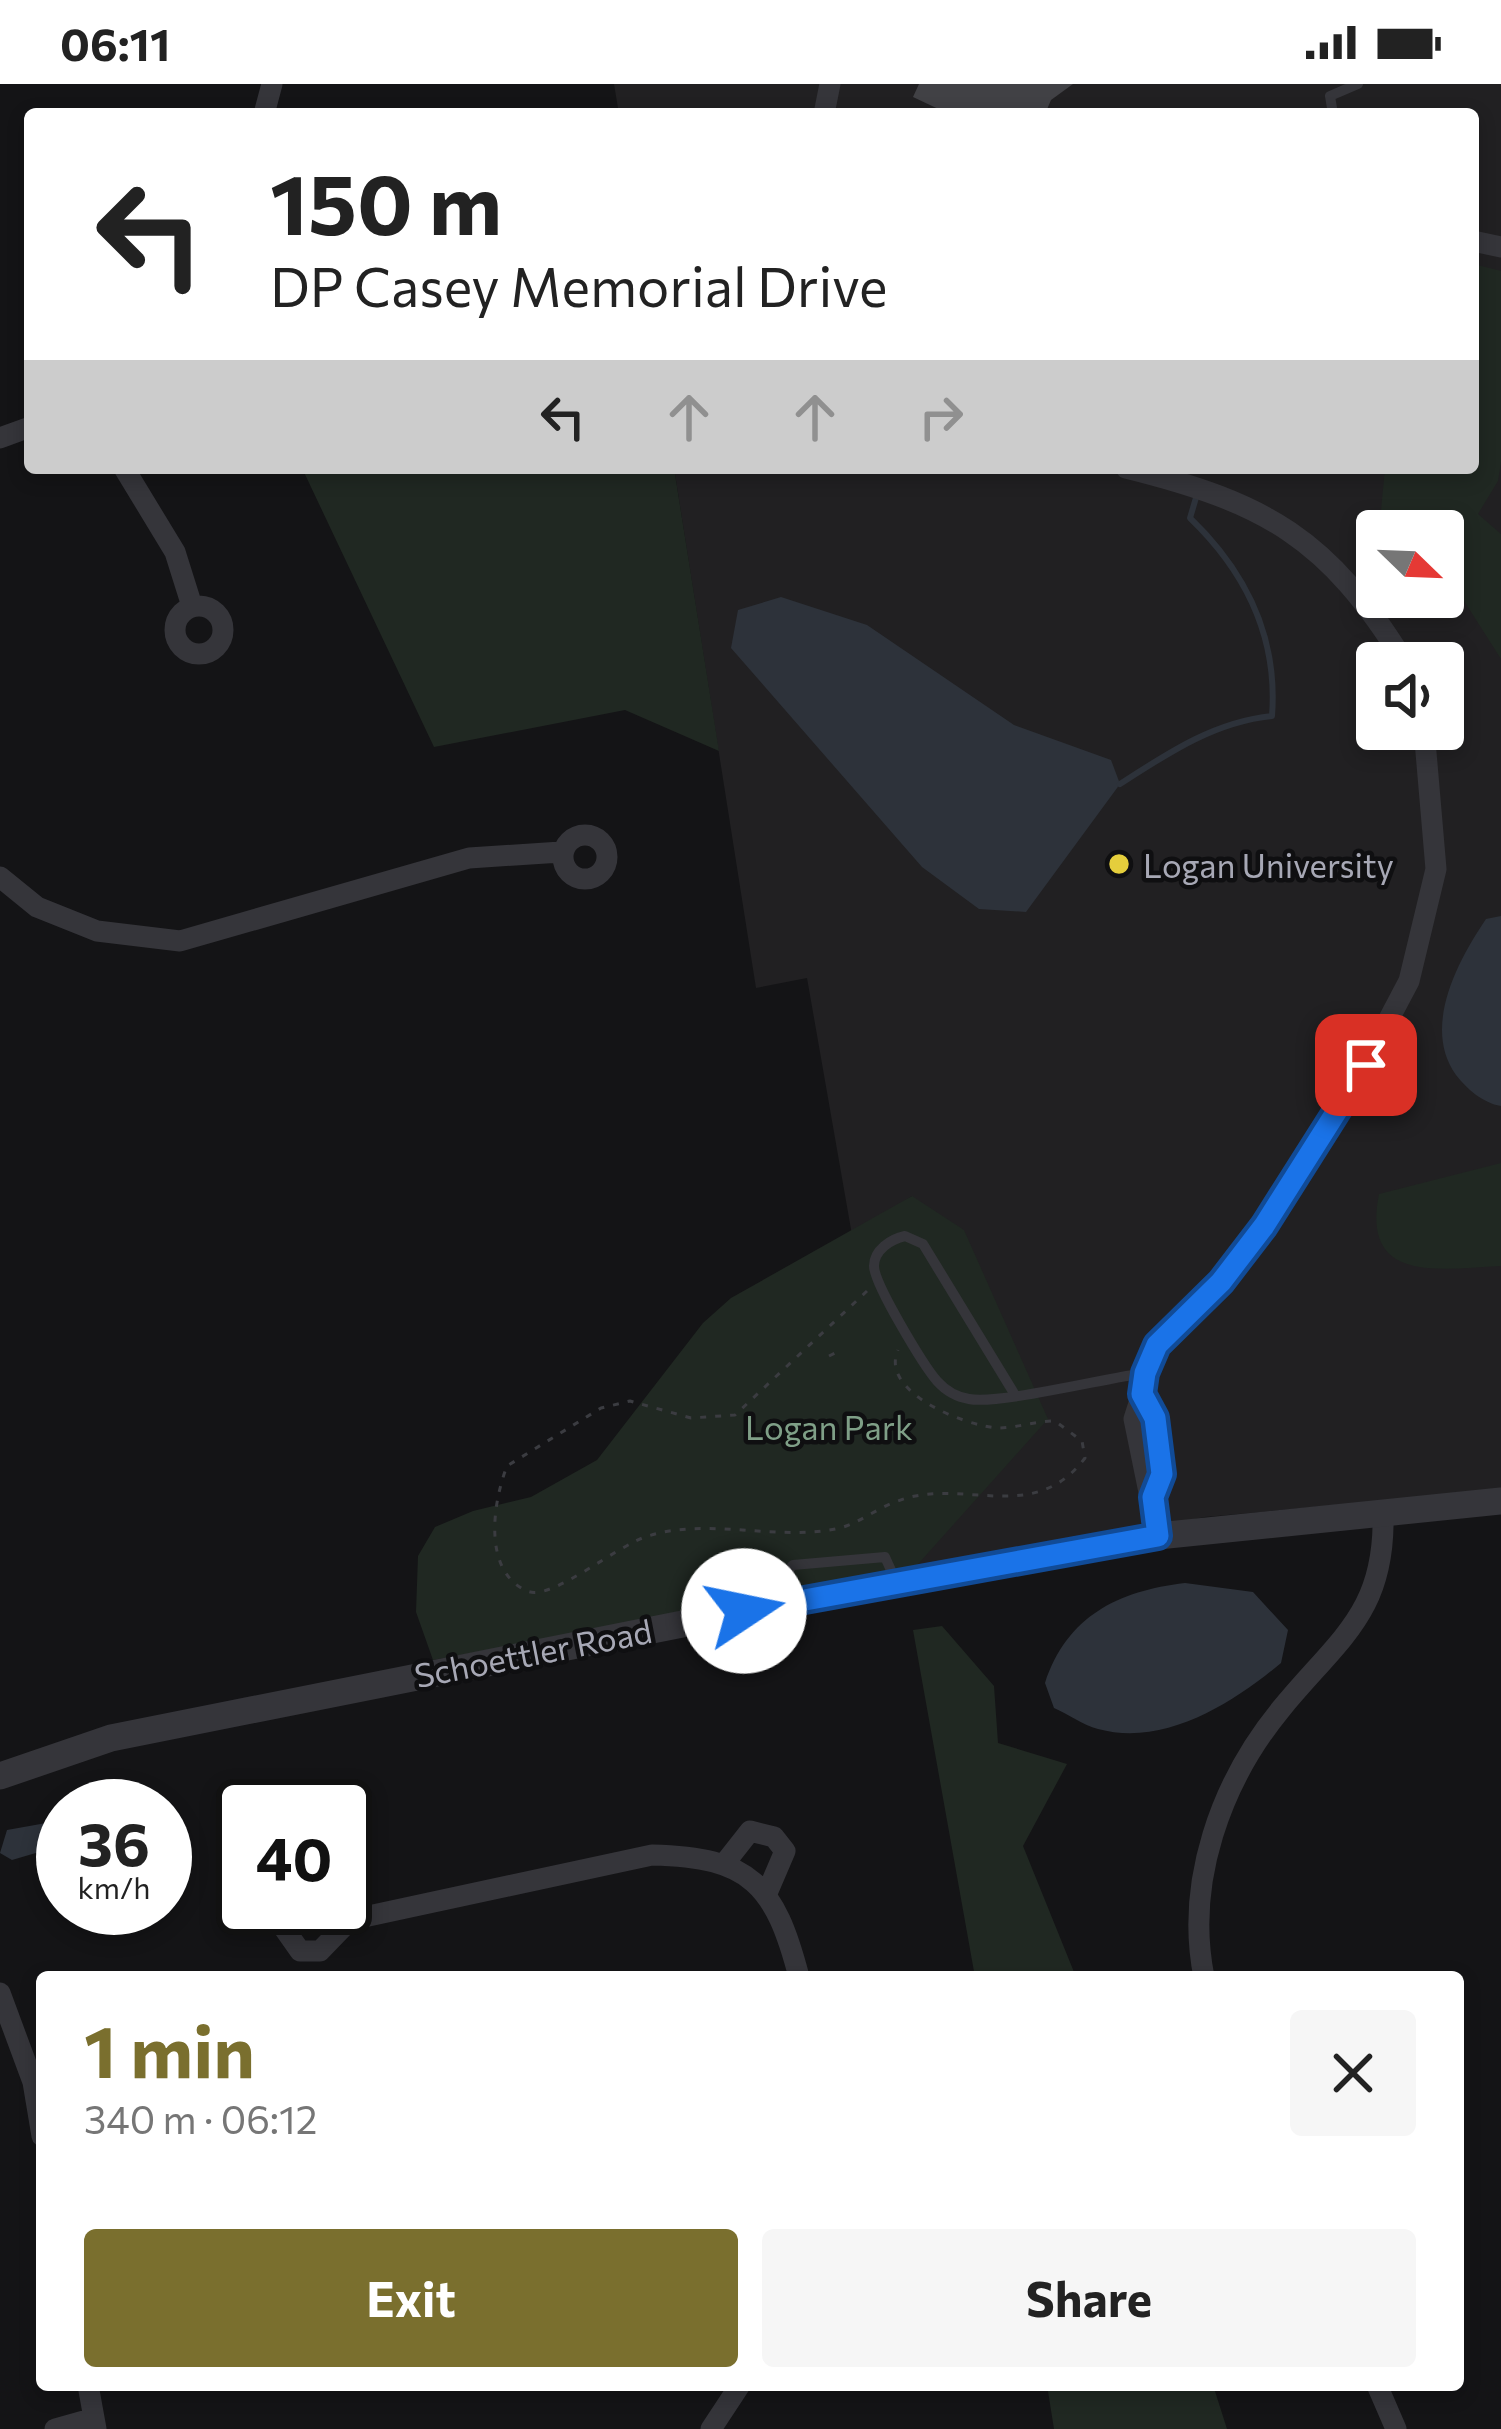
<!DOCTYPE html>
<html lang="en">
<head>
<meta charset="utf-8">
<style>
  body { margin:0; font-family:Commissioner,sans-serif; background:#f6f6f6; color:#222; height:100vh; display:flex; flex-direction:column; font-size:45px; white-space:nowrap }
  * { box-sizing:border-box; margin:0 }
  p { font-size:39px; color:#767676 }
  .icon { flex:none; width:66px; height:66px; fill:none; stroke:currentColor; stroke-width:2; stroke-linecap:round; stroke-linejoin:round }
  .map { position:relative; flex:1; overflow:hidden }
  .drawer { position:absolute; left:36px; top:1887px; width:1428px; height:420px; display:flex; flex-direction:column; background:#fff; border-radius:12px; box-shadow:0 6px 18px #0003 }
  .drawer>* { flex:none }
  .top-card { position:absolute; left:24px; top:24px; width:1455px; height:366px; border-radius:12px; box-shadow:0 6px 18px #0003; background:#fff; color:#222; overflow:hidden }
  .needle { width:78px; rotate:113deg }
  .fabs { position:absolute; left:1356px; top:426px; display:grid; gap:24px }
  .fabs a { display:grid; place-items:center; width:108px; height:108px; border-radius:12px; background:#fff; box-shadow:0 6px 18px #0003; font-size:60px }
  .speed { position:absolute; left:36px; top:1695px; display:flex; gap:24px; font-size:60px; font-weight:700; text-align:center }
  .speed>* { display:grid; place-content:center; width:156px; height:156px; border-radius:50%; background:#fff; box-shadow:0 6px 18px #0003; line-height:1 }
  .speed small { font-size:30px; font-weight:400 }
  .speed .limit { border:6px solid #111; border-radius:18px; background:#fff; color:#111 }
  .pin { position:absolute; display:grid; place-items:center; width:102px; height:102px; color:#fff; margin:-51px; border-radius:24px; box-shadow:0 6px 18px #0006 }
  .me { position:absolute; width:132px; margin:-66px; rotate:79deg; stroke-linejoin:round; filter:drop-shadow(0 0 9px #0008) }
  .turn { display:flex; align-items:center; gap:42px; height:252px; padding:0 48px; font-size:54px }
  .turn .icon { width:156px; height:156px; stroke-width:2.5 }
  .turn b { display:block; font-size:84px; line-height:102px }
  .lanes { display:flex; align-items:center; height:114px; padding:0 48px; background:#0003; justify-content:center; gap:60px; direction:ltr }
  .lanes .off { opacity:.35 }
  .round { display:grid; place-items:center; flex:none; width:126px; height:126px; border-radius:12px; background:#f6f6f6 }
  .head { display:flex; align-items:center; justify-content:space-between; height:204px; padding:0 48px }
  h1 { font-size:72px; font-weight:700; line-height:90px; color:#7a6f2e }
  .primary-button { display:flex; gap:24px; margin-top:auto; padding:24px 48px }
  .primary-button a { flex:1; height:138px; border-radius:12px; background:#7a6f2e; color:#fff; font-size:48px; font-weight:700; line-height:138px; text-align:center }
  .primary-button a+a { background:#f6f6f6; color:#222 }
  .status { display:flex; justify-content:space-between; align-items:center; height:84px; padding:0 60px; background:#fff; direction:ltr }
  .status svg { height:33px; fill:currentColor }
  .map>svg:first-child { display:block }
  .built { fill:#212022; fill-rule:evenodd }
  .green { fill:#202822 }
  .water { fill:#2d323a }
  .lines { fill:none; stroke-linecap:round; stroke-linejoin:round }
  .stream { stroke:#2d323a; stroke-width:6 }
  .building { fill:#414145 }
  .path { stroke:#3b3c41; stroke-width:3; stroke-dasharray:6 9; stroke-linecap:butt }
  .service { stroke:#35353a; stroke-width:10 }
  .minor { stroke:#35353a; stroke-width:21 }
  .tertiary { stroke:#35353a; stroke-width:27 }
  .route-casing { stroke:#114b97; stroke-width:30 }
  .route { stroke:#1a73e8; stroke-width:21 }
  .poi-dot { fill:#e5ce3c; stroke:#0f0f11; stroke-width:4.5 }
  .labels { text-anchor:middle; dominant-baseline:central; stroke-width:9; stroke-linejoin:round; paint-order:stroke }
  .poi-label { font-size:33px; fill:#a7a8b5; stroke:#0f0f11; text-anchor:start }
  .park-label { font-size:33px; fill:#7f9f87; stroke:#0f0f11 }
  .street-label { font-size:33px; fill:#a7a8b5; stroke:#0f0f11 }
</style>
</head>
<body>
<div class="status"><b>06:11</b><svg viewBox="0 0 49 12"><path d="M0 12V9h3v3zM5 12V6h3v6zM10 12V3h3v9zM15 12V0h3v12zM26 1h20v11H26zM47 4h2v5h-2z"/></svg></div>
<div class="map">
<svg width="1501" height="2345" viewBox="0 0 1501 2345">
  <rect width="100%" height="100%" fill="#141416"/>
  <path class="built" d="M614 0H1501V1406L1205 1433 911 1488 912 1112 852 1151 807 894 756 904 674 384H1473V30H619ZM1377 447H1443V513H1377ZM1377 579H1443V645H1377Z"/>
  <path class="green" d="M1473 180 1501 187V378L1498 397 1478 430 1501 450V575L1459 509 1443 496V447H1379L1385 384H1473Z
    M302 384H674L719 667 625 626 434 663Z
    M1501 1079V1182C1438 1185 1361 1200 1379 1110Z
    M912 1112 964 1146 1048 1335 911 1488 433 1576 416 1528 418 1472 435 1443 473 1427 531 1413 597 1376 703 1239 731 1214Z
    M942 1542 994 1602 998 1659 1067 1680 1023 1762 1076 1893H975L913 1546Z
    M1047 2301H1213L1227 2345H1054Z"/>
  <path class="water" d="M781 513 867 541 1014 641 1111 676 1120 700 1026 828 979 825 922 783 731 564 738 526Z
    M1501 832V1022C1483 1019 1467 1005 1456 991 1422 944 1457 878 1486 835Z
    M1185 1499 1253 1508 1288 1546 1281 1579C1233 1619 1165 1663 1098 1645 1083 1641 1068 1630 1054 1624L1045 1599C1067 1532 1118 1507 1185 1499Z
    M63 1736V1761L12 1776 0 1769 7 1746Z"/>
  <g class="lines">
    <path class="stream" d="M1120 700C1168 669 1214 638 1272 632 1278 554 1246 488 1190 434L1198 407"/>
  </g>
  <path class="building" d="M919 0H1073L1051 16 1045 30H965L952 24 949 30 913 13Z"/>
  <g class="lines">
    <path class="path" d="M867 1207 735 1331 691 1334 630 1317 601 1324 507 1382C493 1418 482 1487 527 1507 551 1518 617 1461 648 1452 709 1433 778 1458 840 1444 861 1438 877 1424 898 1417 962 1392 1033 1443 1085 1374L1082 1357 1055 1337C1036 1337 1016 1344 998 1344 965 1342 879 1308 898 1266
      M829 1272 835 1269"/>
    <path class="service" d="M1333 30 1330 12 1358 0
      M1015 1311 923 1160 905 1152C891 1155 874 1166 874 1182 874 1200 924 1282 937 1297 945 1306 957 1313 969 1315 998 1321 1106 1294 1145 1289
      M786 1516 779 1508 780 1495 793 1481 885 1473 895 1495"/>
    <path class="minor" d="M264 30 272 0
      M824 30 830 0
      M1473 157 1501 163
      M0 354 30 343
      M124 384 175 468 192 522
      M1126 384C1267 419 1328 454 1405 579
      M175 546a24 24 0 1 1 48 0a24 24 0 1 1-48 0Z
      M563 773a22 22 0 1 1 44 0a22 22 0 1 1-44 0Z
      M0 793 37 823 97 847 180 857 469 774 561 768
      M1142 1310C1159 1343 1166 1379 1153 1413
      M1158 1452 1134 1335 1158 1260 1221 1198 1264 1141 1352 1005 1409 897 1436 785 1424 645
      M724 1780 750 1747 774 1753 785 1767 767 1809
      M290 1824 281 1840 300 1867H320L350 1836
      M331 1824 350 1836 652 1771C751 1773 775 1801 799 1893
      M1204 1893C1185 1798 1221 1698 1281 1625 1339 1554 1386 1529 1383 1428
      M0 1909 33 1998 42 2052
      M88 2301 96 2345
      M1377 2301 1396 2345
      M55 2345 94 2334
      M711 2345 740 2301"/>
    <path class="tertiary" d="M0 1692 111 1654 788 1519 1158 1452 1501 1417"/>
  </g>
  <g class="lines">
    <defs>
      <path id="route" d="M744 1527 1158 1452 1153 1413 1162 1390 1155 1334 1142 1310 1145 1289 1157 1261 1221 1198 1264 1142 1366 981"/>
    </defs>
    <use href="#route" class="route-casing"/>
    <use href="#route" class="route"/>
  </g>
  <circle class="poi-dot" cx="1119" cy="780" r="12"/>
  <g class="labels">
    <g class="poi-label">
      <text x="1143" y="780">Logan University</text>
    </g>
    <g class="park-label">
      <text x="829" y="1342">Logan Park</text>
    </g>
    <g class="street-label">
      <text transform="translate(533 1568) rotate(-11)">Schoettler Road</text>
    </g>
  </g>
</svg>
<div class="fabs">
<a><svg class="needle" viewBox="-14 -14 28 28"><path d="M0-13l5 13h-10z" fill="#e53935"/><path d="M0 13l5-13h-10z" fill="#767676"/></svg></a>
<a><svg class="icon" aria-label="sound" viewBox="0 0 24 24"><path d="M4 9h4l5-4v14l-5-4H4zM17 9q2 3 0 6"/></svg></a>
</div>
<div class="speed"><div>36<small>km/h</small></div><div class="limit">40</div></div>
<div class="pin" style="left:1366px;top:981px;background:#d93025"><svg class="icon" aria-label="arrive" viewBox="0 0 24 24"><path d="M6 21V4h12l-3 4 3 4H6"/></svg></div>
<svg class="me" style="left:744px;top:1527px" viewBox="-20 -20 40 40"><circle r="19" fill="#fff"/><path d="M0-13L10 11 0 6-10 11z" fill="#1a73e8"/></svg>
<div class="top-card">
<div class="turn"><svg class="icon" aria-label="left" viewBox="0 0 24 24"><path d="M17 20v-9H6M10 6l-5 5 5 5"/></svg><div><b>150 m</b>DP Casey Memorial Drive</div></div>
<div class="lanes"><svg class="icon" aria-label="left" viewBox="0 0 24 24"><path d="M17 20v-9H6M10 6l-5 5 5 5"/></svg><svg class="icon off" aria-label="ahead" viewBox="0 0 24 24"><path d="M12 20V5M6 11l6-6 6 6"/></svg><svg class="icon off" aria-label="ahead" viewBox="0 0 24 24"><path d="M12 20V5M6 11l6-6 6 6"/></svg><svg class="icon off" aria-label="right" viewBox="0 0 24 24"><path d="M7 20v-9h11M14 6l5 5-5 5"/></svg></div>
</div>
<section class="drawer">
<div class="head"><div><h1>1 min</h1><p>340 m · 06:12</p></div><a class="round"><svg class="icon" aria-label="close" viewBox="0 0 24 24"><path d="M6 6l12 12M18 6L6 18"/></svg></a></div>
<div class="primary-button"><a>Exit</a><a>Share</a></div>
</section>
</div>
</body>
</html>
